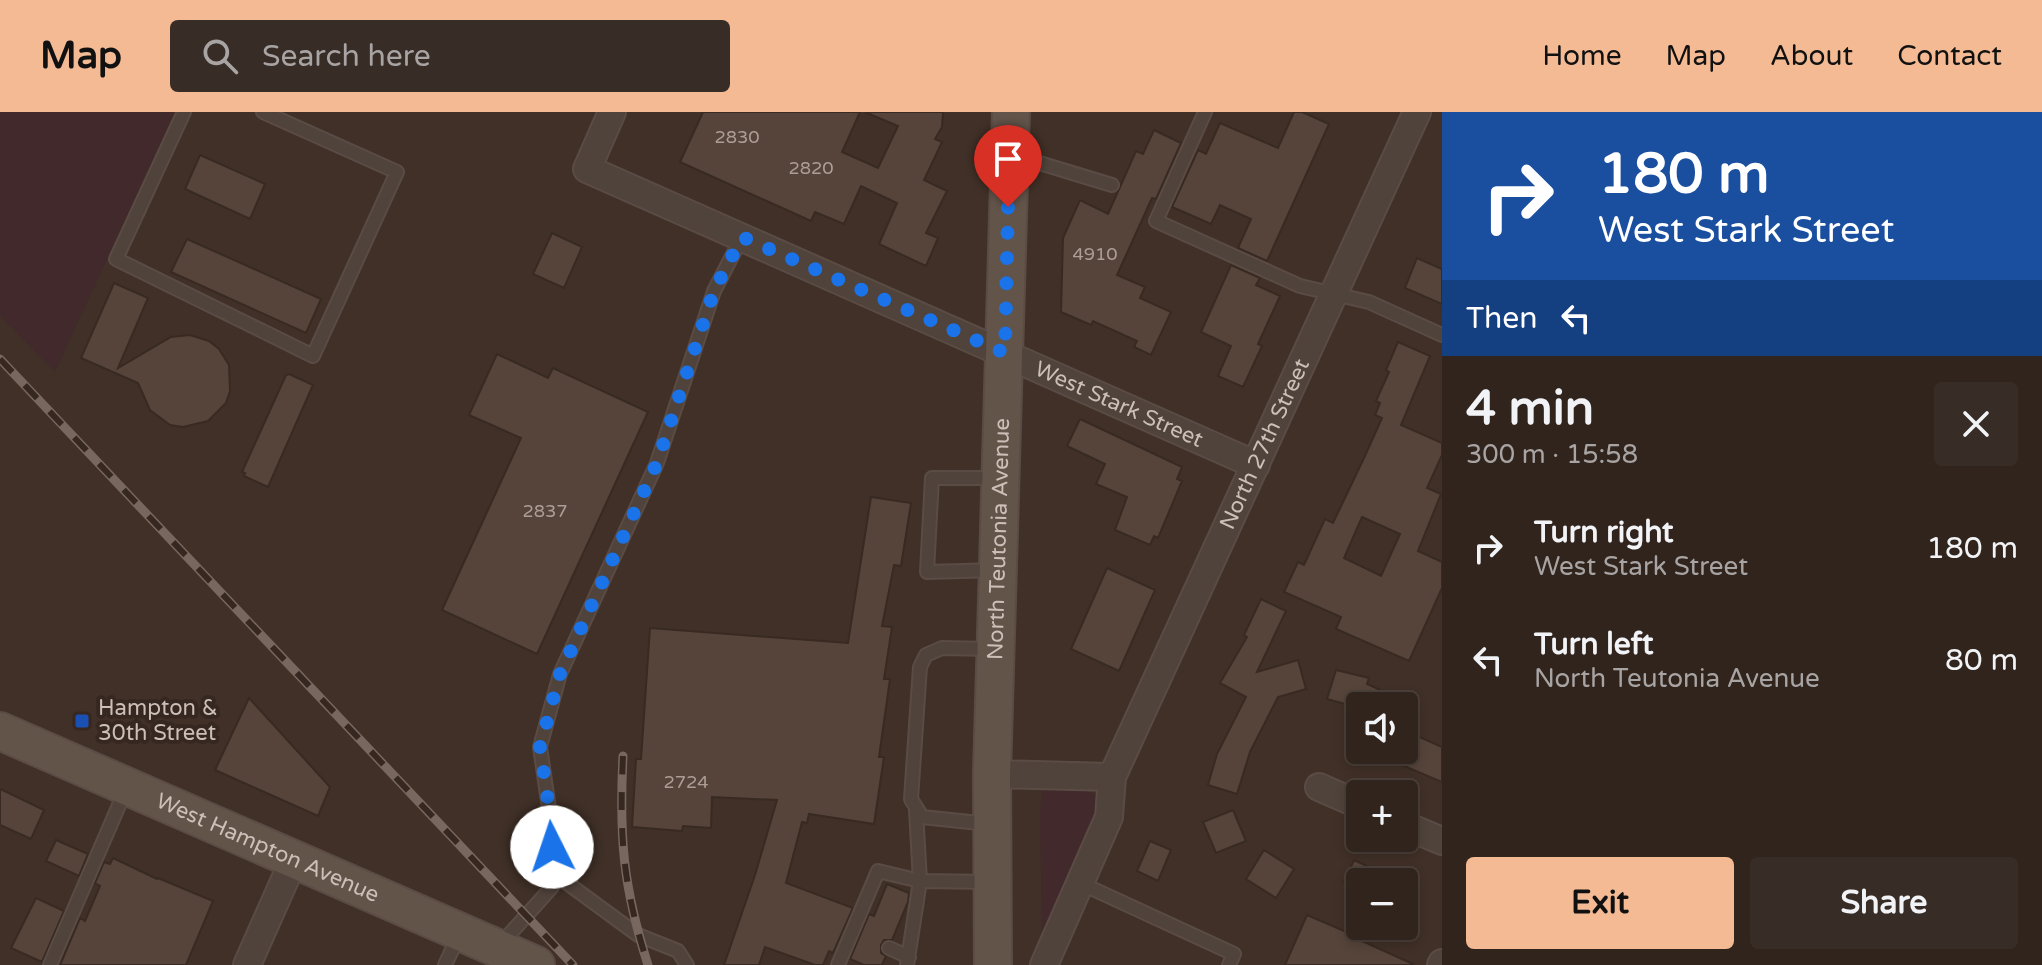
<!DOCTYPE html>
<html lang="en">
<head>
<meta charset="utf-8">
<style>
  body { margin:0; font-family:"Varela Round",sans-serif; background:#382c26; color:#f1f3f6; height:100vh; display:flex; flex-direction:column; font-size:30px; white-space:nowrap }
  * { box-sizing:border-box; margin:0 }
  p { font-size:26px; color:#a8a4a4 }
  .icon { flex:none; width:44px; height:44px; fill:none; stroke:currentColor; stroke-width:2; stroke-linecap:round; stroke-linejoin:round }
  .map { position:relative; flex:1; overflow:hidden }
  .side { display:flex; flex-direction:column; background:#30241d; width:600px }
  .side>* { flex:none }
  .banner { background:#1a4fa0; color:#fff; overflow:hidden }
  .controls { position:absolute; left:1346px; top:580px; display:grid; gap:16px }
  .controls a { display:grid; place-items:center; width:72px; height:72px; border-radius:8px; background:#30241d; box-shadow:0 4px 12px #0003,0 0 0 2px #4b413b; font-size:40px }
  .pin { position:absolute; display:grid; place-items:center; width:68px; height:68px; color:#fff; margin:-82px -34px; border-radius:50% 50% 50% 0; rotate:-45deg; box-shadow:0 0 8px #0007 }
  .pin .icon { rotate:45deg }
  .me { position:absolute; width:88px; margin:-44px; rotate:356deg; stroke-linejoin:round; filter:drop-shadow(0 0 6px #0008) }
  .turn { display:flex; align-items:center; gap:28px; height:168px; padding:0 24px; font-size:36px }
  .turn .icon { width:104px; height:104px; stroke-width:2.5 }
  .turn b { display:block; font-size:56px; line-height:68px }
  .then { display:flex; align-items:center; height:76px; padding:0 24px; background:#0003; gap:16px; font-size:30px }
  .round { display:grid; place-items:center; flex:none; width:84px; height:84px; border-radius:8px; background:#382c26 }
  .overview { display:flex; align-items:center; justify-content:space-between; height:136px; padding:0 24px }
  h1 { font-size:48px; font-weight:700; line-height:60px }
  .button { display:flex; gap:16px; margin-top:auto; padding:16px 24px }
  .button a { flex:1; height:92px; border-radius:8px; background:#f3ba94; color:#111; font-size:32px; font-weight:700; line-height:92px; text-align:center }
  .button a+a { background:#382c26; color:#f1f3f6 }
  ul { padding:0; list-style:none }
  li { display:flex; align-items:center; gap:24px; height:112px; padding:0 24px }
  li div { flex:1 }
  li b { display:block; font-size:30px }
  li em { font-style:normal }
  header { display:flex; align-items:center; gap:48px; box-sizing:border-box; height:112px; padding:0 40px; background:#f3ba94; color:#111 }
  header strong { font-size:38px }
  nav { display:flex; gap:44px; margin-inline-start:auto; font-size:28px }
  .search { width:560px; height:72px; background:#382c26; display:flex; align-items:center; gap:20px; box-sizing:border-box; padding:0 28px; border-radius:8px; color:#a8a4a4; font-size:30px }
  main { display:flex; flex:1; min-height:0 }
  .map>svg:first-child { display:block }
  .green { fill:#41292c }
  .building { fill:#56443a; stroke:#382a22; stroke-width:2; fill-rule:evenodd }
  .lines { fill:none; stroke-linecap:round; stroke-linejoin:round }
  .lane-casing { stroke:#5a4c45; stroke-width:16 }
  .street-casing { stroke:#5a4c45; stroke-width:30 }
  .secondary-casing { stroke:#5a4c45; stroke-width:40 }
  .lane { stroke:#50433c; stroke-width:12 }
  .street { stroke:#50433c; stroke-width:26 }
  .secondary { stroke:#63544a; stroke-width:36 }
  .rail-casing { stroke:#77675e; stroke-width:9 }
  .rail { stroke:#362820; stroke-width:6; stroke-dasharray:18; stroke-linecap:butt }
  .route { stroke:#1a73e8; stroke-width:14; stroke-dasharray:0 25.2 }
  .transit-dot { fill:#1a4fb4; stroke:#362820; stroke-width:3 }
  .labels { text-anchor:middle; dominant-baseline:central; stroke-width:8; stroke-linejoin:round; paint-order:stroke }
  .number-label { font-size:18px; fill:#ac9e96 }
  .street-label { font-size:22px; fill:#cbbfb8; stroke:#362820 }
  .poi-label { font-size:22px; fill:#cbbfb8; stroke:#362820; text-anchor:start }
</style>
</head>
<body>
<header>
<strong>Map</strong>
<div class="search"><svg class="icon" aria-label="search" viewBox="0 0 24 24"><circle cx="10" cy="10" r="6"/><path d="M15 15l6 6"/></svg>Search here</div>
<nav><a>Home</a><a>Map</a><a>About</a><a>Contact</a></nav>
</header>
<main>
<div class="map">
<svg width="1442" height="853" viewBox="0 0 1442 853">
  <rect width="100%" height="100%" fill="#403027"/>
  <path class="green" d="M0 0H175L55 260 0 204Z
    M1042 678 1087 679 1096 683 1099 693 1042 822 1040 701Z"/>
  <path class="building" d="M703 0H860L842 40 878 56 898 14 865 0H943L942 15 935 27 942 30 924 68 947 79 926 121 938 126 926 154 879 132 897 91 861 74 844 112 815 100 811 109 680 50Z
    M1294 0H1302L1329 12 1267 149 1238 136 1251 107 1220 93 1211 112 1172 95 1198 38 1206 42 1220 11 1278 36Z
    M1154 18 1181 31 1156 87 1152 86 1117 163 1145 175 1140 186 1171 200 1151 243 1134 235 1137 229 1093 209 1091 213 1061 200 1063 126 1080 88 1108 102 1136 39 1143 42Z
    M200 43 265 72 250 107 185 77Z
    M552 121 582 135 564 176 533 162Z
    M187 127 321 187 306 221 171 160Z
    M1417 146 1442 157V192L1405 176Z
    M1231 153 1260 166 1256 173 1280 184 1258 232 1262 234 1243 275 1218 264 1231 234 1201 220Z
    M114 171 148 186 118 256 171 225 190 223 209 229 219 237 229 253 230 279 226 291 208 309 183 315 170 313 150 298 138 271 81 246Z
    M1398 230 1430 244 1401 313 1442 331V343L1427 376 1441 382 1418 439 1442 450V476L1409 549 1336 517 1341 505 1284 480 1298 450 1304 453 1325 407 1333 411 1364 346 1382 306 1375 303 1380 291 1376 289 1389 260 1386 258ZM1362 405 1400 422 1381 464 1344 446Z
    M497 242 548 266 553 256 648 300 537 542 442 498 521 326 469 303Z
    M289 262 313 273 268 375 244 364 245 361 242 360 286 263Z
    M1080 307 1182 355 1177 367 1182 369 1158 426 1154 424 1150 433 1115 418 1127 385 1096 372 1105 352 1067 334Z
    M871 385 911 391 901 454 894 453 882 514 892 515 884 567H890L879 645H884L874 712 809 702 807 711 802 710 786 771 853 796 833 841 829 839 823 853H815L765 835 759 853H724L755 763 777 688 712 685 711 716 683 714 682 719 632 715 636 647H641L650 516 848 531Z
    M1107 456 1155 478 1119 559 1071 537Z
    M1261 487 1286 499 1257 560 1298 548 1306 577 1278 585 1250 640 1237 682 1208 673 1217 642 1246 585 1220 571 1247 525 1244 523Z
    M1336 558 1369 566 1367 572 1415 594H1360V596L1327 587Z
    M249 586 330 675 318 704 215 658Z
    M1404 618 1442 635V670L1397 651 1404 638Z
    M0 677 44 698 31 727 0 713Z
    M1233 698 1246 729 1216 741 1203 710Z
    M56 728 88 742 79 764 46 749Z
    M1150 729 1171 738 1158 769 1137 759Z
    M1264 738 1294 757 1276 786 1246 767Z
    M113 746 157 767 158 766 213 789 186 853H60L80 806 85 809 100 774 95 771 104 750 110 752Z
    M1354 748 1401 770H1344Z
    M887 772 909 781 908 790 892 828H884L881 833V841L886 844 882 853H864L850 847 869 802 874 804Z
    M36 786 64 799 42 850 11 836Z
    M1307 803 1363 827 1362 829 1415 853H1285Z"/>
  <g class="lines">
    <defs>
      <path id="lane" d="M184 0 116 147 313 244 397 60 263 0
        M1205 0 1156 109 1300 174 1369 190 1442 223
        M1013 43 1112 73
        M997 458 927 460 932 366H998
        M989 712 922 705 911 687 920 555 926 543 942 536 991 537
        M552 760 638 823 678 839 687 853
        M1080 771 1234 842 1229 853
        M499 834 552 775 551 710 540 635 560 562 657 351 714 179 742 125
        M889 836 909 845
        M50 853 126 677
        M445 853 459 823
        M838 853 878 759 920 769 991 770
        M907 853 920 769 916 698"/>
      <g id="street">
        <path id="s1" d="M612 0 587 57 1256 353"/>
        <path d="M992 662 1112 665"/>
        <path d="M1319 675 1360 693"/>
        <path d="M1404 713 1442 729"/>
        <path d="M247 853 294 747"/>
        <path id="s2" d="M1044 853 1109 705 1112 665 1417 0"/>
        <path d="M1441 853 1442 851"/>
      </g>
      <g id="secondary">
        <path id="s3" d="M0 619 536 853"/>
        <path id="s4" d="M993 853 992 662 1011 0"/>
      </g>
    </defs>
    <use href="#lane" class="lane-casing"/>
    <use href="#street" class="street-casing"/>
    <use href="#secondary" class="secondary-casing"/>
    <use href="#lane" class="lane"/>
    <use href="#street" class="street"/>
    <use href="#secondary" class="secondary"/>
    <defs>
      <path id="rail" d="M0 247 573 853
        M623 644C619 725 623 775 648 853"/>
    </defs>
    <use href="#rail" class="rail-casing"/>
    <use href="#rail" class="rail"/>
  </g>
  <g class="lines">
    <path class="route" d="M552 735 551 710 540 635 560 562 657 351 714 179 742 125 1005 241 1008 95"/>
  </g>
  <rect class="transit-dot" x="74" y="601" width="16" height="16" rx="4"/>
  <g class="labels">
    <g class="number-label">
      <text x="737" y="25">2830</text>
      <text x="811" y="56">2820</text>
      <text x="1095" y="142">4910</text>
      <text x="545" y="399">2837</text>
      <text x="686" y="670">2724</text>
    </g>
    <g class="street-label">
      <text stroke="none"><textPath href="#s1" startOffset="644">West Stark Street</textPath></text>
      <text stroke="none"><textPath href="#s2" startOffset="568">North 27th Street</textPath></text>
      <text stroke="none"><textPath href="#s4" startOffset="426">North Teutonia Avenue</textPath></text>
      <text stroke="none"><textPath href="#s3" startOffset="292">West Hampton Avenue</textPath></text>
    </g>
    <g class="poi-label">
      <text x="98" y="596">Hampton &amp;<tspan x="98" dy="25">30th Street</tspan></text>
    </g>
  </g>
</svg>
<div class="controls">
<a><svg class="icon" aria-label="sound" viewBox="0 0 24 24"><path d="M4 9h4l5-4v14l-5-4H4zM17 9q2 3 0 6"/></svg></a>
<a>+</a>
<a>−</a>
</div>
<div class="pin" style="left:1008px;top:95px;background:#d93025"><svg class="icon" aria-label="arrive" viewBox="0 0 24 24"><path d="M6 21V4h12l-3 4 3 4H6"/></svg></div>
<svg class="me" style="left:552px;top:735px" viewBox="-20 -20 40 40"><circle r="19" fill="#fff"/><path d="M0-13L10 11 0 6-10 11z" fill="#1a73e8"/></svg>
</div>
<section class="side">
<div class="banner">
<div class="turn"><svg class="icon" aria-label="right" viewBox="0 0 24 24"><path d="M7 20v-9h11M14 6l5 5-5 5"/></svg><div><b>180 m</b>West Stark Street</div></div>
<div class="then">Then<svg class="icon" aria-label="left" viewBox="0 0 24 24"><path d="M17 20v-9H6M10 6l-5 5 5 5"/></svg></div>
</div>
<div class="overview"><div><h1>4 min</h1><p>300 m · 15:58</p></div><a class="round"><svg class="icon" aria-label="close" viewBox="0 0 24 24"><path d="M6 6l12 12M18 6L6 18"/></svg></a></div>
<ul>
<li><svg class="icon" aria-label="right" viewBox="0 0 24 24"><path d="M7 20v-9h11M14 6l5 5-5 5"/></svg><div><b>Turn right</b><p>West Stark Street</p></div><em>180 m</em></li>
<li><svg class="icon" aria-label="left" viewBox="0 0 24 24"><path d="M17 20v-9H6M10 6l-5 5 5 5"/></svg><div><b>Turn left</b><p>North Teutonia Avenue</p></div><em>80 m</em></li>
</ul>
<div class="button"><a>Exit</a><a>Share</a></div>
</section>
</main>
</body>
</html>
